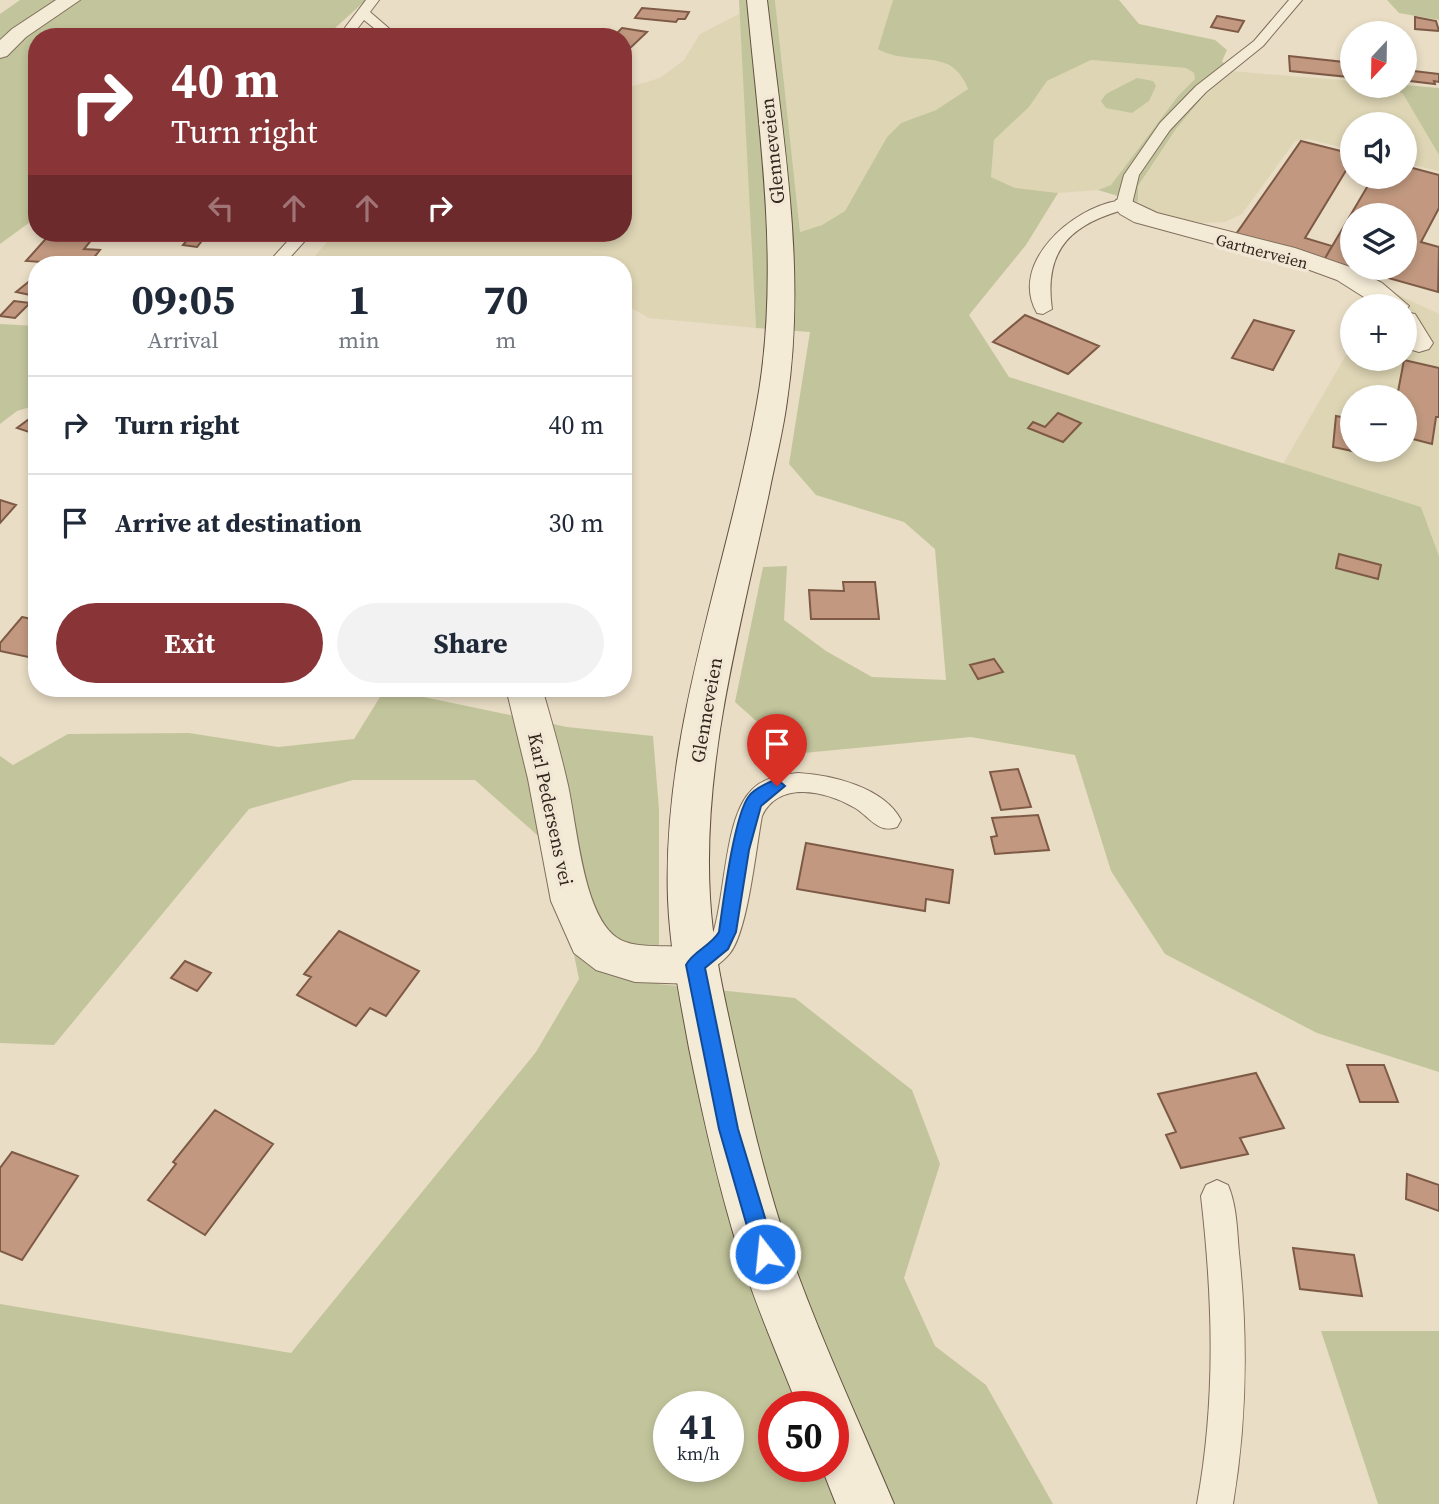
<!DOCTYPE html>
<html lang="en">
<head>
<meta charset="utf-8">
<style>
  body { margin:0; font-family:"Source Serif 4",serif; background:#f2f2f3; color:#1f2937; height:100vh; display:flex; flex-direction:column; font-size:26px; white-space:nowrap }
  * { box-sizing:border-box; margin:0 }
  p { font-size:23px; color:#747a83 }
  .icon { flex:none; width:38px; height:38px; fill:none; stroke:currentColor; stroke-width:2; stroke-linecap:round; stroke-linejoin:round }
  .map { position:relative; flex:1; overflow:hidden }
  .side { position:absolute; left:28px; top:256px; width:604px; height:441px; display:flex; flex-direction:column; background:#fff; border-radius:28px; box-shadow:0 4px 10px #0003 }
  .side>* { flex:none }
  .guide { position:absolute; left:28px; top:28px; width:604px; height:214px; border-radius:28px; box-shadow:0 4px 10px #0003; background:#893538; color:#fff; overflow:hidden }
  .needle { width:46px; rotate:202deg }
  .fabs { position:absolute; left:1340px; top:21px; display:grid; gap:14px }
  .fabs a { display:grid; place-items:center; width:77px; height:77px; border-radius:50%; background:#fff; box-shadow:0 4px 10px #0003; font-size:35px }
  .speed { position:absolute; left:653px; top:1391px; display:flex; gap:14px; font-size:35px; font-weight:700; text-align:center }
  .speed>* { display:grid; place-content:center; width:91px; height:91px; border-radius:50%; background:#fff; box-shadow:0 4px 10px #0003; line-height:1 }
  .speed small { font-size:18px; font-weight:400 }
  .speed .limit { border:10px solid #d22; background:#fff; color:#111 }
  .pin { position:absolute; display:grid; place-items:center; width:60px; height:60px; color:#fff; margin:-72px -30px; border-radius:50% 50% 50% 0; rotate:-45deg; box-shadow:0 0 7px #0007 }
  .pin .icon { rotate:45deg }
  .me { position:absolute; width:77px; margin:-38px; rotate:344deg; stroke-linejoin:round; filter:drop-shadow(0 0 5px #0008) }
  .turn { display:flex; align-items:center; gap:24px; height:147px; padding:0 28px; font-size:32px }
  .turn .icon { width:91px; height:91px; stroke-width:2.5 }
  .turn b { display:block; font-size:49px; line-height:60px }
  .lanes { display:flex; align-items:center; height:66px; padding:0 28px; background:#0003; justify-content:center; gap:35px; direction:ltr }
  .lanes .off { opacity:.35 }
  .eta { display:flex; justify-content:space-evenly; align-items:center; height:119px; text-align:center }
  .eta b { font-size:42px; font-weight:700; line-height:49px }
  .button { display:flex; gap:14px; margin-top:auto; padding:14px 28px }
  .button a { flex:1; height:80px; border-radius:42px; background:#893538; color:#fff; font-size:28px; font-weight:700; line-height:80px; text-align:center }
  .button a+a { background:#f2f2f3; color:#1f2937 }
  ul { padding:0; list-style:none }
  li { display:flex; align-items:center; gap:21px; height:98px; padding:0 28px; border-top:2px solid #e0e1e3 }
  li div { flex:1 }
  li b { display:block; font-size:26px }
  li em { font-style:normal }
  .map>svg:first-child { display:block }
  .farmland { fill:#ddd5b4; fill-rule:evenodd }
  .green { fill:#c2c59b; fill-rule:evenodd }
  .building { fill:#c29980; stroke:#7e5a46; stroke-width:2; fill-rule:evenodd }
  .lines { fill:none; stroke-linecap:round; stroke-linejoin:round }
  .service-casing { stroke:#816f5d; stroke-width:2 }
  .minor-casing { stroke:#816f5d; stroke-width:2 }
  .secondary-casing { stroke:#635141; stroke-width:2 }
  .service { fill:#f4ebd7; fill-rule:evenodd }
  .minor { fill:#f4ebd7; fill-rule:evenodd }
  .secondary { fill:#f4ebd7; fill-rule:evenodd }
  .route { fill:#1a73e8; stroke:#114b97; stroke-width:2 }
  .labels { text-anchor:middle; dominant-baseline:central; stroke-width:7; stroke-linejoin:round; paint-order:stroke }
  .far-street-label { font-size:16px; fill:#33281f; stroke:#f1e7d4 }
  .street-label { font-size:19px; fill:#33281f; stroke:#f1e7d4 }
</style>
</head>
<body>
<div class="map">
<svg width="1439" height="1504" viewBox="0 0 1439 1504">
  <rect width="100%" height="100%" fill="#e9ddc5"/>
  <path class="farmland" d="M775 0H893L879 49 902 57 940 61 962 73 968 89 936 110 901 123 887 137 845 211 822 225 800 232Z
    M741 13 756 328 649 318 623 303V264H308L335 233H623V89L660 78 684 60 700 34Z
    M1091 60 1186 68 1194 73 1195 79 1178 96 1111 185 1098 190 1058 193 1015 188 991 177 994 140 1029 107 1047 81Z
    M1230 71 1353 81V86H1389L1396 89 1403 94 1439 155V171L1405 163V124H1353V150L1308 139 1295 141 1242 214 1225 222 1202 223 1157 214 1138 202V186L1176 129 1211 87Z
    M1375 284 1439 314V556L1421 507 1283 464 1353 343V359H1405V306H1372ZM1353 397H1405V450H1353Z"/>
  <path class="green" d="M20 0H366L334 29 265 37 239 32 231 37H37V217L0 244V14Z
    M739 0H775L800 232 822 225 845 211 887 137 901 123 936 110 968 89C952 45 911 68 878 49L893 0H1119L1139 24 1215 40 1227 50 1222 61 1230 71 1211 87 1176 129 1138 186V202L1098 190 1111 185 1178 96 1195 79 1194 73 1186 68 1091 60 1047 81 1029 107 994 140 991 177 1015 188 1058 193 1026 245 969 315 1009 377 1421 507 1439 556V1072L1317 1033 1165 954 1111 871 1075 755 971 737 793 754 735 702 763 567 787 566 784 620 826 651 872 677 946 680 935 549 904 522 816 495 789 464 810 332 756 328Z
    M1387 0H1439V20L1399 13Z
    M1137 78 1153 81 1156 86 1149 101 1132 113 1106 108 1101 101 1106 94Z
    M1405 85 1439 88V155L1403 94 1389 86Z
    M0 324 37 326V405L17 411 0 424Z
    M385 689 567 727 653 736 659 809V984L795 998 912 1090 940 1164 904 1278 935 1346 986 1385 1053 1504H0V1304L291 1353 536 1052 579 979 552 848 475 780H353L249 809 54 1045 0 1043V756L13 765 68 734 189 733 278 747 354 739ZM668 1407H728V1466H668ZM774 1407H833V1466H774Z
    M1321 1331H1439V1504H1378Z"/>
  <path class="building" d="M642 8 689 12 685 19H678L676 22 635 18Z
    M1217 16 1244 21 1238 32 1211 27Z
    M1415 17 1436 21 1439 31 1415 29Z
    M622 28 647 32 625 53 623 37H613Z
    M1289 56 1353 63V72H1348L1349 77 1290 71Z
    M1405 70 1439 74V82L1434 81 1435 84 1410 81Z
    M1301 141 1353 154V159L1305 238 1332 246 1324 260 1234 237Z
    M1405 166 1439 175V208L1421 242 1439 247 1438 292 1324 260 1373 177H1405ZM1353 215H1405V268H1353Z
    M51 233H97L84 249 100 250 92 260H76L72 264 26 261Z
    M193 233H208L197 247 183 245Z
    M37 275 35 296 16 292Z
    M14 301 30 303 15 318 0 316Z
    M1025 315 1099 346 1068 374 993 342Z
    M1254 320 1294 331 1273 370 1232 358Z
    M1404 360 1439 368V417H1436L1432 444 1405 437V397H1397Z
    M1058 413 1081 423 1063 442 1028 428 1033 422 1045 427Z
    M36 414 37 429 32 433 17 428Z
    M1336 416 1353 419V450H1363L1362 453 1333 447Z
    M0 500 16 505 0 523Z
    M1339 554 1381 565 1378 579 1336 568Z
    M843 582H875L879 619H811L809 590 844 591Z
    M22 617 37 620V654L33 658 0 651V643Z
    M994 659 1003 672 978 679 970 665Z
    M1018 769 1031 807 1001 810 990 772Z
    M1038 815 1049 850 995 854 991 837 997 836 992 818Z
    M806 843 953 870 949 903 926 899 925 911 797 889Z
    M339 931 419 971 386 1016 370 1008 356 1026 297 995 311 977 304 974Z
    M185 961 211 973 197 991 171 978Z
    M1347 1065H1384L1398 1102H1360Z
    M1256 1073 1284 1128 1240 1138 1248 1154 1181 1168 1166 1135 1176 1132 1158 1094Z
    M215 1110 273 1144 205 1235 148 1200 176 1164 173 1162Z
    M12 1152 78 1176 22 1260 0 1251V1168Z
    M1407 1174 1439 1185V1211L1406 1199Z
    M1293 1248 1354 1255 1362 1296 1300 1289Z"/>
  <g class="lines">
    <defs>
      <path id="service" d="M366 0H379L370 12 399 37H385L364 20 351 37H338Z
        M1289 0H1302L1263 46 1206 92 1170 130 1139 175 1131 208C1074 222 1043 247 1052 309L1043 314 1037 313C1008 263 1073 208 1117 201L1124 175 1160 123 1196 86 1254 41Z
        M295 233H312L284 264H267Z
        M798 773C832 775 884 787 901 820L897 827C878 834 870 817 855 808 826 791 779 780 762 816 756 847 748 931 730 953 722 963 707 973 695 977L685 974 681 965C688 950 709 945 714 930 725 893 725 821 749 793 761 778 780 775 798 773Z
        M1217 1180 1228 1185C1237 1206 1237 1231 1239 1253 1248 1338 1247 1420 1233 1504H1197C1216 1401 1213 1300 1201 1196L1206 1185Z"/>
      <path id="minor" d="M56 0H80L26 37 7 56 0 58V40L12 29Z
        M1125 198 1157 213 1295 248 1356 269 1382 283 1409 306 1405 311V306H1378L1337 280 1307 269 1134 222 1120 214 1113 205 1116 200Z
        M1405 312 1415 314 1433 343 1429 349 1419 352 1409 349 1405 344Z
        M506 688H542C551 719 560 750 567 781 577 822 582 912 616 937 637 953 683 941 710 951L717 965 710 979 695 984 635 982 596 970 574 953 551 901 528 779Z"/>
      <path id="secondary" d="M747 0H767C782 133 807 268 787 401 783 432 775 462 769 493 741 625 702 762 710 898 713 950 725 1000 736 1051 751 1119 767 1187 790 1253 820 1338 859 1421 894 1504H836L821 1466H833V1407H798C778 1356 755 1304 739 1252 718 1185 703 1117 689 1048 680 999 670 950 668 899 662 729 728 568 757 403 781 269 759 133 747 0Z"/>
    </defs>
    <use href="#service" class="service-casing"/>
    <use href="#minor" class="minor-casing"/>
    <use href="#secondary" class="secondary-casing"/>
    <use href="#service" class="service"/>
    <use href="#minor" class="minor"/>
    <use href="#secondary" class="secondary"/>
  </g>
  <path class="route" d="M777 779 785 786 761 806 749 850 736 932 728 949 705 968 738 1129 776 1254 773 1261 765 1264 758 1261 755 1254 719 1129 686 965C693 951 711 946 719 932 723 904 734 815 749 796 755 788 767 783 777 779Z"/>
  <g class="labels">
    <g class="far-street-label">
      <text transform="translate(1262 251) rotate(15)">Gartnerveien</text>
    </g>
    <g class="street-label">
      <text transform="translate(772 151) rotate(-96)">Glenneveien</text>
      <text transform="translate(706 710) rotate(-80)">Glenneveien</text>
      <text transform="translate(551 809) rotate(78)">Karl Pedersens vei</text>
    </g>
  </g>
</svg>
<div class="fabs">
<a><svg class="needle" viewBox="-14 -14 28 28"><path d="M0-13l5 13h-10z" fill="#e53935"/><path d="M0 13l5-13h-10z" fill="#747a83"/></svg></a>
<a><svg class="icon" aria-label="sound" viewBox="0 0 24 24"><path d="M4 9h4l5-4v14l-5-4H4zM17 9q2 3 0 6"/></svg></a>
<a><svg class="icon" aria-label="layers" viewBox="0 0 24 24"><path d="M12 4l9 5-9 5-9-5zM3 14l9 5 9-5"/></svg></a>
<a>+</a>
<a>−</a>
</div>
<div class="speed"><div>41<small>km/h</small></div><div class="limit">50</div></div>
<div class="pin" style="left:777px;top:786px;background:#d93025"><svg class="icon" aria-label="arrive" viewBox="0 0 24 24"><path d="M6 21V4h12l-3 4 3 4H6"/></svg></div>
<svg class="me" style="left:765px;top:1254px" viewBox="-20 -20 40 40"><circle r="17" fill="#1a73e8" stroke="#fff" stroke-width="3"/><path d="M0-11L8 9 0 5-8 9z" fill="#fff"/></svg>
<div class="guide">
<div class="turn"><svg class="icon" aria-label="right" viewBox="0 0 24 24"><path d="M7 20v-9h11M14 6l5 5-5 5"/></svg><div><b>40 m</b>Turn right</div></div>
<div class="lanes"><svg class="icon off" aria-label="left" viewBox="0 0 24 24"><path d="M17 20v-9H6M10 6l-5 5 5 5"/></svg><svg class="icon off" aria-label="ahead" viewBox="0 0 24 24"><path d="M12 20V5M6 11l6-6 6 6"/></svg><svg class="icon off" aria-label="ahead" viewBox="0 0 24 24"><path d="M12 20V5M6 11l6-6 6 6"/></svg><svg class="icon" aria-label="right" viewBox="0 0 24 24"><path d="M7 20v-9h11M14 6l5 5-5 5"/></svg></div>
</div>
<section class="side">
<div class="eta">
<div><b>09:05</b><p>Arrival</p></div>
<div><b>1</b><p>min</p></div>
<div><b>70</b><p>m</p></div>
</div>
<ul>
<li><svg class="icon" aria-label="right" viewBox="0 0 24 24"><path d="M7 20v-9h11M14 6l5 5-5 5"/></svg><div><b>Turn right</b></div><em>40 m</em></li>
<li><svg class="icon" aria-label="arrive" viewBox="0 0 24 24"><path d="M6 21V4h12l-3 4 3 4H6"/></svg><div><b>Arrive at destination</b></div><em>30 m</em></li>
</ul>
<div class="button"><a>Exit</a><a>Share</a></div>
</section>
</div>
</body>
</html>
